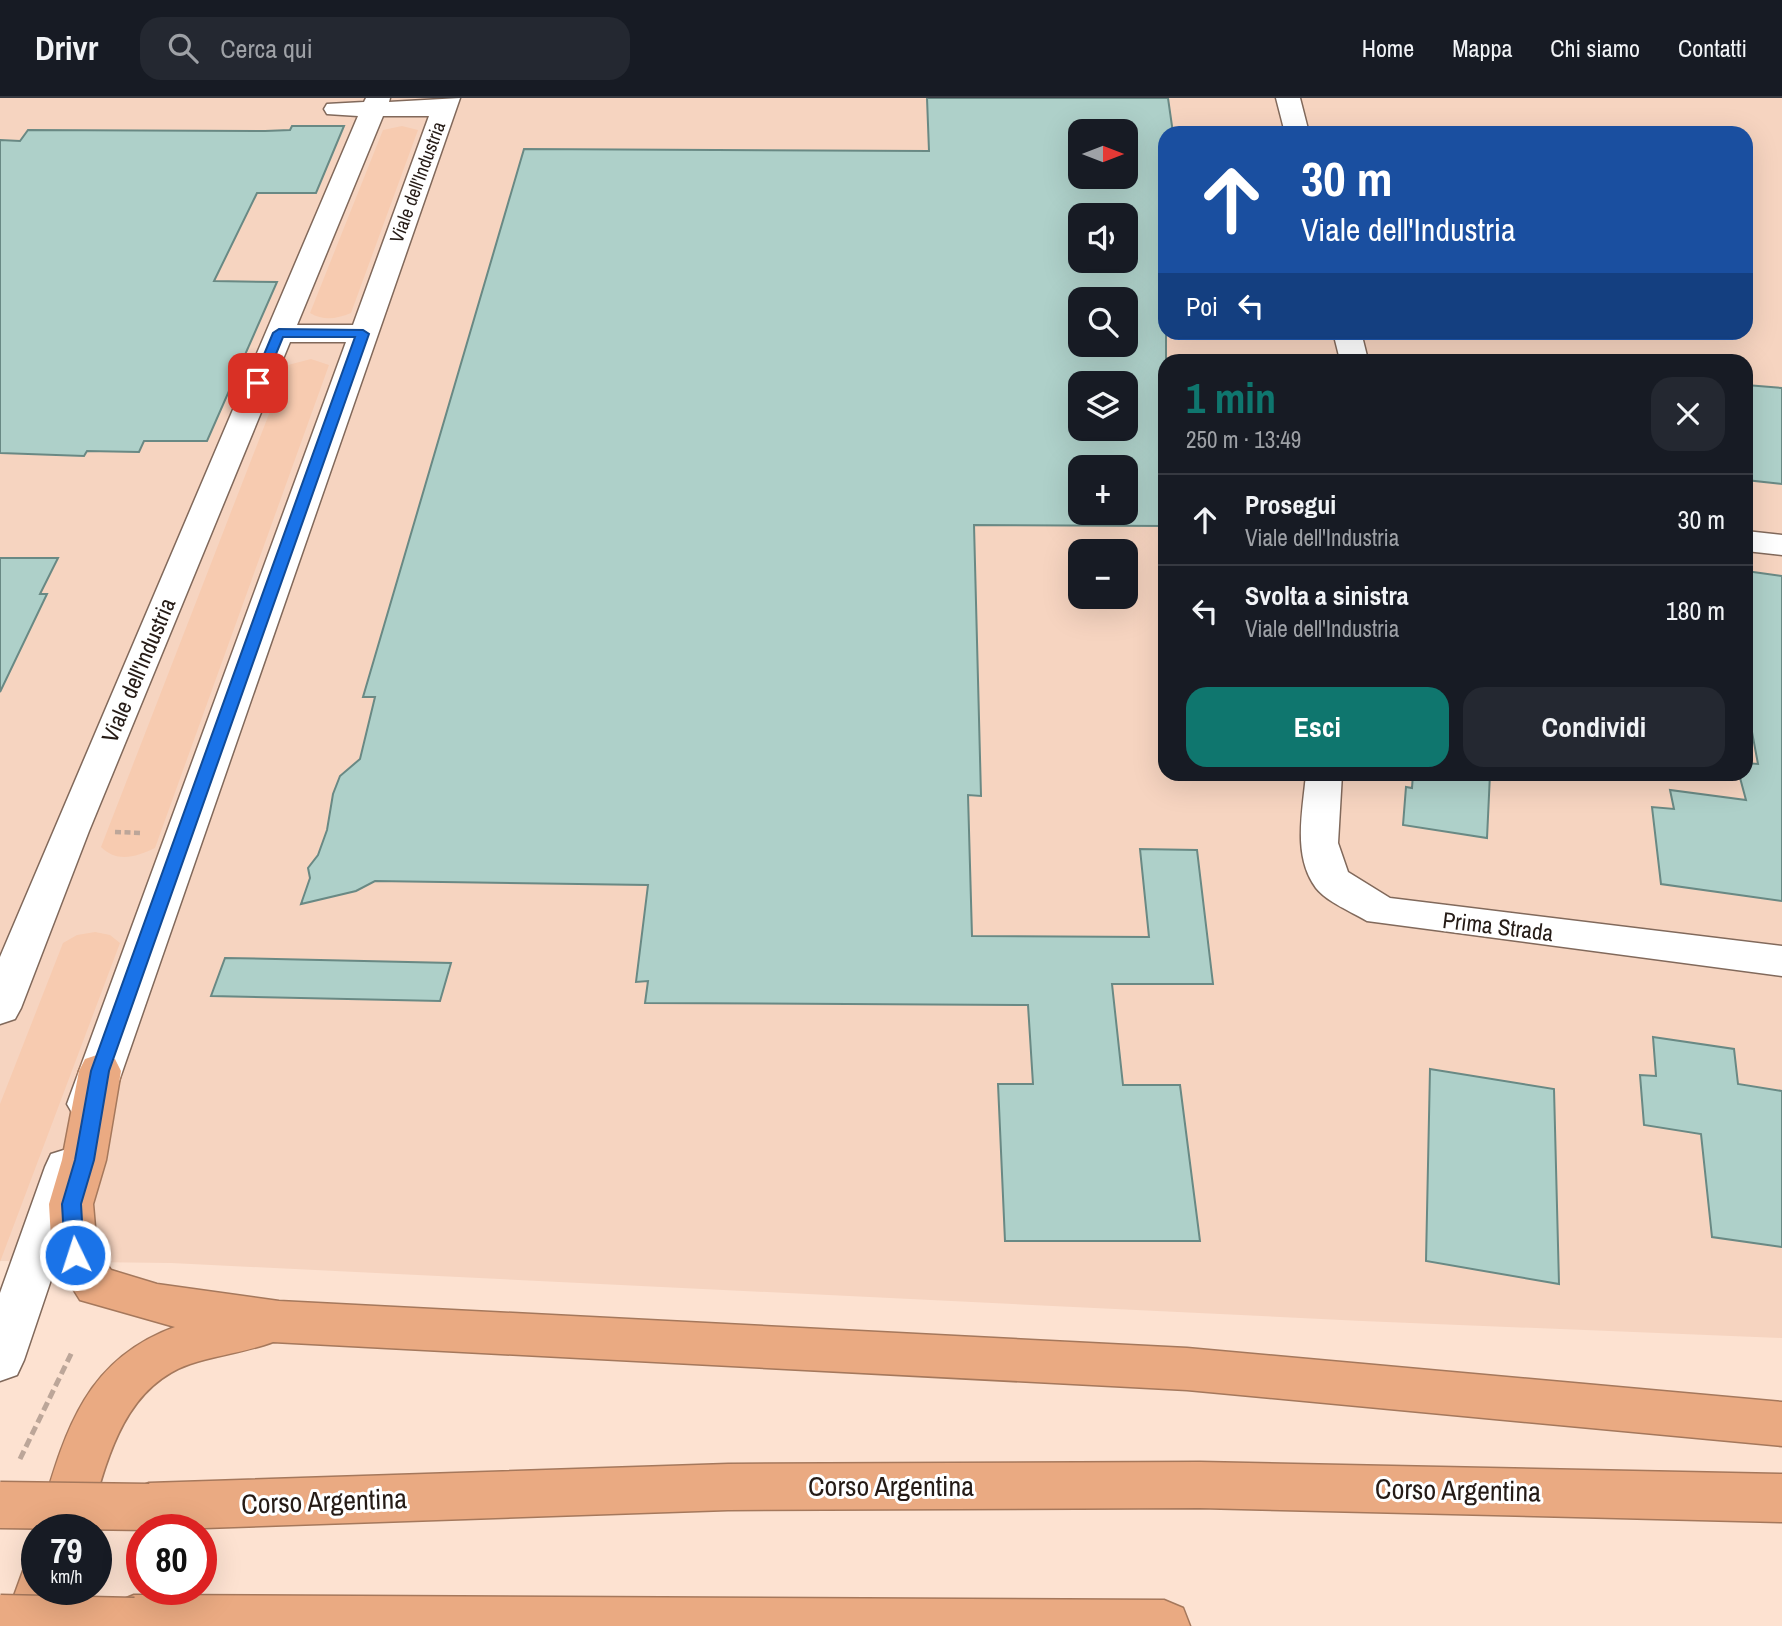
<!DOCTYPE html>
<html lang="it">
<head>
<meta charset="utf-8">
<style>
  body { margin:0; font-family:"Archivo Narrow",sans-serif; background:#242831; color:#f1f3f6; height:100vh; display:flex; flex-direction:column; font-size:26px; white-space:nowrap }
  * { box-sizing:border-box; margin:0 }
  p { font-size:23px; color:#9ea1a6 }
  .icon { flex:none; width:38px; height:38px; fill:none; stroke:currentColor; stroke-width:2; stroke-linecap:round; stroke-linejoin:round }
  .map { position:relative; flex:1; overflow:hidden }
  .sheet { position:absolute; left:1158px; top:256px; width:595px; height:427px; display:flex; flex-direction:column; background:#171b24; border-radius:21px; box-shadow:0 7px 28px #0002 }
  .sheet>* { flex:none }
  .guide { position:absolute; left:1158px; top:28px; width:595px; height:214px; border-radius:21px; box-shadow:0 7px 28px #0002; background:#1a4fa0; color:#fff; overflow:hidden }
  .needle { width:46px; rotate:90deg }
  .fabs { position:absolute; left:1068px; top:21px; display:grid; gap:14px }
  .fabs a { display:grid; place-items:center; width:70px; height:70px; border-radius:14px; background:#171b24; box-shadow:0 7px 28px #0002; font-size:35px }
  .speed { position:absolute; left:21px; top:1416px; display:flex; gap:14px; font-size:35px; font-weight:700; text-align:center }
  .speed>* { display:grid; place-content:center; width:91px; height:91px; border-radius:50%; background:#171b24; box-shadow:0 7px 28px #0002; line-height:1 }
  .speed small { font-size:18px; font-weight:400 }
  .speed .limit { border:10px solid #d22; background:#fff; color:#111 }
  .pin { position:absolute; display:grid; place-items:center; width:60px; height:60px; color:#fff; margin:-30px; border-radius:14px; box-shadow:0 4px 10px #0006 }
  .me { position:absolute; width:77px; margin:-38px; rotate:356deg; stroke-linejoin:round; filter:drop-shadow(0 0 5px #0008) }
  .turn { display:flex; align-items:center; gap:24px; height:147px; padding:0 28px; font-size:32px }
  .turn .icon { width:91px; height:91px; stroke-width:2.5 }
  .turn b { display:block; font-size:49px; line-height:60px }
  .then { display:flex; align-items:center; height:66px; padding:0 28px; background:#0003; gap:14px; font-size:26px }
  .round { display:grid; place-items:center; flex:none; width:74px; height:74px; border-radius:21px; background:#242831 }
  .head { display:flex; align-items:center; justify-content:space-between; height:119px; padding:0 28px }
  h1 { font-size:42px; font-weight:800; line-height:52px; color:#0f766e }
  .button { display:flex; gap:14px; margin-top:auto; padding:14px 28px }
  .button a { flex:1; height:80px; border-radius:21px; background:#0f766e; color:#fff; font-size:28px; font-weight:800; line-height:80px; text-align:center }
  .button a+a { background:#242831; color:#f1f3f6 }
  ul { padding:0; list-style:none }
  li { display:flex; align-items:center; gap:21px; height:91px; padding:0 28px; border-top:2px solid #363941 }
  li div { flex:1 }
  li b { display:block; font-size:26px }
  li em { font-style:normal }
  header { display:flex; align-items:center; gap:42px; box-sizing:border-box; height:98px; padding:0 35px; background:#171b24; border-bottom:2px solid #363941 }
  header strong { font-size:33px }
  nav { display:flex; gap:38px; margin-inline-start:auto; font-size:24px }
  .search { width:490px; height:63px; background:#242831; display:flex; align-items:center; gap:18px; box-sizing:border-box; padding:0 24px; border-radius:21px; color:#9ea1a6; font-size:26px }
  .map>svg:first-child { display:block }
  .built { fill:#f6d4c0; fill-rule:evenodd }
  .green { fill:#f7cbb0 }
  .building { fill:#aed0c9; stroke:#698984; stroke-width:2; fill-rule:evenodd }
  .lines { fill:none; stroke-linecap:round; stroke-linejoin:round }
  .minor-casing { stroke:#81695b; stroke-width:3 }
  .highway-casing { stroke:#a5785c; stroke-width:3 }
  .path-far1 { stroke:#bca699; stroke-width:4.5; stroke-dasharray:6 3.5; stroke-linecap:butt }
  .path { stroke:#bca699; stroke-width:5; stroke-dasharray:9 4.5; stroke-linecap:butt }
  .minor { fill:#fff; fill-rule:evenodd }
  .highway { fill:#eaaa82; fill-rule:evenodd }
  .highway-bridge-casing { stroke:#a5785c; stroke-width:49; stroke-linecap:butt }
  .highway-bridge { stroke:#eaaa82; stroke-width:46 }
  .route { fill:#1a73e8; stroke:#114b97; stroke-width:2 }
  .labels { text-anchor:middle; dominant-baseline:central; stroke-width:6; stroke-linejoin:round; paint-order:stroke }
  .far-street-label { font-size:19px; fill:#251b16; stroke:#fff }
  .street-label { font-size:23px; fill:#251b16; stroke:#fff }
  .near-street-label { font-size:28px; fill:#251b16; stroke:#fff }
</style>
</head>
<body>
<header>
<strong>Drivr</strong>
<div class="search"><svg class="icon" aria-label="search" viewBox="0 0 24 24"><circle cx="10" cy="10" r="6"/><path d="M15 15l6 6"/></svg>Cerca qui</div>
<nav><a>Home</a><a>Mappa</a><a>Chi siamo</a><a>Contatti</a></nav>
</header>
<div class="map">
<svg width="1782" height="1528" viewBox="0 0 1782 1528">
  <rect width="100%" height="100%" fill="#fde2d1"/>
  <path class="built" d="M0 0H1782V1240L1362 1223 171 1165 0 1163ZM1080 33H1125V79H1080ZM1166 35H1746V234H1166ZM1080 117H1125V163H1080ZM1080 201H1125V247H1080ZM1166 262H1746V676H1166ZM1080 285H1125V331H1080ZM1080 369H1125V415H1080ZM1080 453H1125V499H1080Z"/>
  <path class="green" d="M402 28 418 32 351 215C336 221 324 223 310 215L383 32Z
    M311 261 329 267 155 750C136 759 117 765 101 749L288 267Z
    M95 834 110 837 120 845 0 1164V1006L63 845 77 837Z"/>
  <path class="building" d="M927 0H1168L1173 35H1166V428L974 427 981 698 968 697 972 838 1149 839 1140 751 1197 752 1213 886H1112L1123 987H1180L1200 1143H1005L998 986H1033L1028 907 645 905 648 883 636 884 648 787 375 783 356 793 301 806 310 780 308 770 318 757 327 732 333 696 340 678 360 661 375 599H363L524 51 929 53ZM1080 33H1125V79H1080ZM1080 117H1125V163H1080ZM1080 201H1125V247H1080ZM1080 285H1125V331H1080ZM1080 369H1125V415H1080Z
    M292 28H344L316 95H257L214 183 277 184 207 343H144L139 354 87 353 84 358 0 355V42L20 43 28 32 265 33 290 32Z
    M1746 287 1782 290V386L1746 382Z
    M0 460H58L40 496H47L0 594Z
    M1746 473 1782 478V803L1661 786 1652 709 1674 711 1670 692 1746 702 1739 676H1746V665L1758 666 1746 602Z
    M1413 676H1490L1487 740 1403 727 1406 689 1412 690Z
    M225 860 276 861 451 865 440 903 211 898Z
    M1653 939 1734 951 1738 986 1782 993V1149L1712 1139 1701 1036 1644 1027 1640 977 1656 978Z
    M1430 971 1554 991 1559 1186 1426 1163Z"/>
  <g class="lines">
    <defs>
      <path id="minor" d="M366 0H390L389 4 460 0 111 1006 104 1018 89 1023 74 1018 67 1006 346 244H290L89 733 21 910 15 921 0 926V859L358 18 327 16 324 11 327 6 364 4ZM383 18H429L353 227H297Z
        M1276 0H1300L1309 35H1285Z
        M1333 234H1361L1368 262H1340Z
        M1746 433 1782 437V457L1746 453Z
        M1306 676H1342L1338 745 1348 774 1390 800 1782 848V878L1367 823C1352 814 1327 804 1316 790 1292 758 1303 712 1306 676Z
        M67 1051 83 1056 89 1069 24 1262 17 1277 0 1283V1195L45 1069 51 1056Z"/>
      <path id="highway" d="M100 956 115 961 121 973 106 1062 93 1106 97 1152 111 1172 157 1186 279 1203 1187 1250 1782 1304V1348L1187 1292 273 1244C246 1254 217 1257 190 1266 120 1290 105 1370 87 1432H37V1435L36 1432C63 1343 79 1264 175 1229L80 1202 52 1157 49 1106 62 1062 79 973 85 961Z
        M1200 1364 1782 1376V1424L1200 1410 728 1412 146 1432 131 1426 124 1409 131 1392 149 1385 728 1366Z
        M37 1467V1491H67L55 1528H3L23 1473Z
        M134 1497 1164 1502 1183 1510 1190 1528H110L108 1523 115 1505Z"/>
    </defs>
    <use href="#minor" class="minor-casing"/>
    <use href="#highway" class="highway-casing"/>
    <path class="path-far1" d="M115 734 141 735"/>
    <path class="path" d="M20 1361 72 1254"/>
    <use href="#minor" class="minor"/>
    <use href="#highway" class="highway"/>
    <defs>
      <path id="highway-bridge" d="M0 1407 149 1409
        M0 1520 134 1523"/>
    </defs>
    <use href="#highway-bridge" class="highway-bridge-casing"/>
    <use href="#highway-bridge" class="highway-bridge"/>
  </g>
  <path class="route" d="M279 231 363 232 369 236 109 973 94 1062 81 1106 84 1157 82 1163H68L65 1157 62 1106 75 1062 91 973 355 239H283L264 285 254 287 252 285 273 235Z"/>
  <g class="labels">
    <g class="far-street-label">
      <text transform="translate(417 84) rotate(-70)">Viale dell'Industria</text>
    </g>
    <g class="street-label">
      <text transform="translate(138 572) rotate(-67)">Viale dell'Industria</text>
      <text transform="translate(1498 828) rotate(7)">Prima Strada</text>
    </g>
    <g class="near-street-label">
      <text x="891" y="1388">Corso Argentina</text>
      <text transform="translate(1458 1392) rotate(1)">Corso Argentina</text>
      <text transform="translate(324 1403) rotate(-2)">Corso Argentina</text>
    </g>
  </g>
</svg>
<div class="fabs">
<a><svg class="needle" viewBox="-14 -14 28 28"><path d="M0-13l5 13h-10z" fill="#e53935"/><path d="M0 13l5-13h-10z" fill="#9ea1a6"/></svg></a>
<a><svg class="icon" aria-label="sound" viewBox="0 0 24 24"><path d="M4 9h4l5-4v14l-5-4H4zM17 9q2 3 0 6"/></svg></a>
<a><svg class="icon" aria-label="search" viewBox="0 0 24 24"><circle cx="10" cy="10" r="6"/><path d="M15 15l6 6"/></svg></a>
<a><svg class="icon" aria-label="layers" viewBox="0 0 24 24"><path d="M12 4l9 5-9 5-9-5zM3 14l9 5 9-5"/></svg></a>
<a>+</a>
<a>−</a>
</div>
<div class="speed"><div>79<small>km/h</small></div><div class="limit">80</div></div>
<div class="pin" style="left:258px;top:285px;background:#d93025"><svg class="icon" aria-label="arrive" viewBox="0 0 24 24"><path d="M6 21V4h12l-3 4 3 4H6"/></svg></div>
<svg class="me" style="left:75px;top:1157px" viewBox="-20 -20 40 40"><circle r="17" fill="#1a73e8" stroke="#fff" stroke-width="3"/><path d="M0-11L8 9 0 5-8 9z" fill="#fff"/></svg>
<div class="guide">
<div class="turn"><svg class="icon" aria-label="ahead" viewBox="0 0 24 24"><path d="M12 20V5M6 11l6-6 6 6"/></svg><div><b>30 m</b>Viale dell'Industria</div></div>
<div class="then">Poi<svg class="icon" aria-label="left" viewBox="0 0 24 24"><path d="M17 20v-9H6M10 6l-5 5 5 5"/></svg></div>
</div>
<section class="sheet">
<div class="head"><div><h1>1 min</h1><p>250 m · 13:49</p></div><a class="round"><svg class="icon" aria-label="close" viewBox="0 0 24 24"><path d="M6 6l12 12M18 6L6 18"/></svg></a></div>
<ul>
<li><svg class="icon" aria-label="ahead" viewBox="0 0 24 24"><path d="M12 20V5M6 11l6-6 6 6"/></svg><div><b>Prosegui</b><p>Viale dell'Industria</p></div><em>30 m</em></li>
<li><svg class="icon" aria-label="left" viewBox="0 0 24 24"><path d="M17 20v-9H6M10 6l-5 5 5 5"/></svg><div><b>Svolta a sinistra</b><p>Viale dell'Industria</p></div><em>180 m</em></li>
</ul>
<div class="button"><a>Esci</a><a>Condividi</a></div>
</section>
</div>
</body>
</html>
